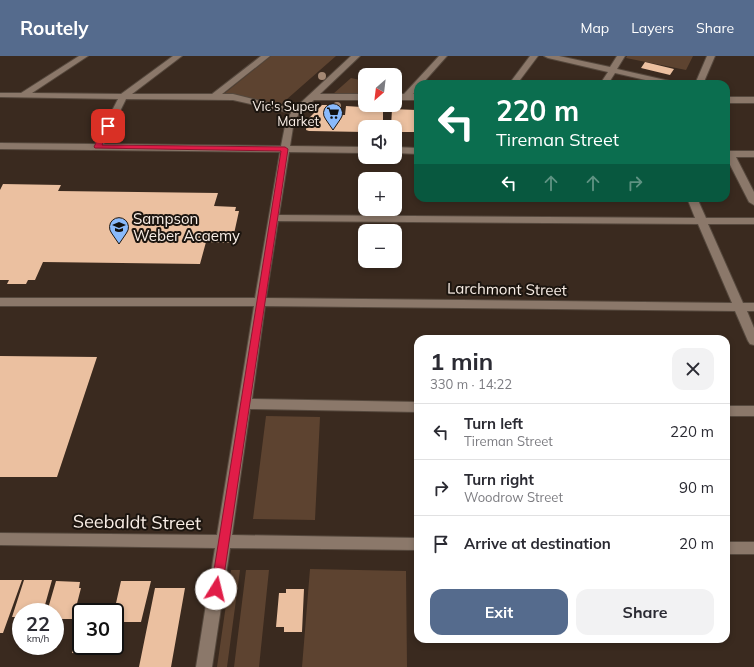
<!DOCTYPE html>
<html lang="en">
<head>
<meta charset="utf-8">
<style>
  body { margin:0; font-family:Mulish,sans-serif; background:#f2f2f3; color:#2b2b33; height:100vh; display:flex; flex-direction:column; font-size:15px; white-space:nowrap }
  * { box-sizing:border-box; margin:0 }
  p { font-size:13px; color:#7c7c81 }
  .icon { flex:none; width:22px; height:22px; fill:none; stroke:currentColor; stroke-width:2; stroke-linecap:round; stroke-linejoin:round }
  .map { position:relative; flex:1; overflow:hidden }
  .drawer { position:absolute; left:414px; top:279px; width:316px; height:308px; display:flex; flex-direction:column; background:#fff; border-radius:12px; box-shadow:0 2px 6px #0003 }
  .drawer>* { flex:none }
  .banner { position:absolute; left:414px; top:24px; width:316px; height:122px; border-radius:12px; box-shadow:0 2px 6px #0003; background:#0b6e4f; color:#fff; overflow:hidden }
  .needle { width:26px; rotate:208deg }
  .buttons { position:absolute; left:358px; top:12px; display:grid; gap:8px }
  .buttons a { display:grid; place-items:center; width:44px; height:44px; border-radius:8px; background:#fff; box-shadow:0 2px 6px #0003; font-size:20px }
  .speed { position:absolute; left:12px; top:547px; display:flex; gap:8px; font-size:20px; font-weight:700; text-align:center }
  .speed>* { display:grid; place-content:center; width:52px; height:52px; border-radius:50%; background:#fff; box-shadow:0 2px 6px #0003; line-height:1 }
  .speed small { font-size:10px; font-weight:400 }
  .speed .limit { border:2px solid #111; border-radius:6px; background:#fff; color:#111 }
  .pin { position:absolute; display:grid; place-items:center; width:34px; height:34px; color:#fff; margin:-17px; border-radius:8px; box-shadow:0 2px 6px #0006 }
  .me { position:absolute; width:44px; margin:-22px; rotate:9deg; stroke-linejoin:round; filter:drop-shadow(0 0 3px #0008) }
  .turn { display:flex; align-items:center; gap:14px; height:84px; padding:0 16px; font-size:18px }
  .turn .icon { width:52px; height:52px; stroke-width:2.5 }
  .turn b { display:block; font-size:28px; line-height:34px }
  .lanes { display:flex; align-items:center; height:38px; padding:0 16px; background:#0003; justify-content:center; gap:20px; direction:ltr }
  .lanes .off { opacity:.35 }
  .round { display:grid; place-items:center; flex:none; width:42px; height:42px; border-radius:12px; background:#f2f2f3 }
  .summary { display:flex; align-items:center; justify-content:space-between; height:68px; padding:0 16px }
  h1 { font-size:24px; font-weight:700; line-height:30px }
  .action { display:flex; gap:8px; margin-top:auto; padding:8px 16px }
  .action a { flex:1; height:46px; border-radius:12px; background:#556b8d; color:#fff; font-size:16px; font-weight:700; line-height:46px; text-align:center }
  .action a+a { background:#f2f2f3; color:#2b2b33 }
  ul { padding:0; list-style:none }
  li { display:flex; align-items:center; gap:12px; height:56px; padding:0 16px; border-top:1px solid #e1e1e2 }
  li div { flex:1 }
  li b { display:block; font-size:15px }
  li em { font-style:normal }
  header { display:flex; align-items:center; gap:24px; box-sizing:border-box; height:56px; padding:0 20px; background:#556b8d; color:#fff }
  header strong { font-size:19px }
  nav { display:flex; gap:22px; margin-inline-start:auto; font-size:14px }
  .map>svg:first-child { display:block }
  .green { fill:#5d4330 }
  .building { fill:#ebc0a0 }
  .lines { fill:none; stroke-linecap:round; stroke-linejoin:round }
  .minor-casing { stroke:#55483d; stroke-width:2 }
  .minor { fill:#8b786a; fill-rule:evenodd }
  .tree { fill:#a48873 }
  .route { fill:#e11d48; stroke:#92132f }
  .labels { text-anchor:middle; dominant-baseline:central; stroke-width:4; stroke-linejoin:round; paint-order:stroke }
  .far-poi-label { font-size:13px; fill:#f9eee6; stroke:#1c150f; text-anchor:end }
  .poi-label { font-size:15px; fill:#f9eee6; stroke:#1c150f; text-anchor:start }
  .street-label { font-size:15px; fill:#f9eee6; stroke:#1c150f }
  .near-street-label { font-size:18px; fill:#f9eee6; stroke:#1c150f }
</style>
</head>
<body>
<header>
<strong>Routely</strong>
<nav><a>Map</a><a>Layers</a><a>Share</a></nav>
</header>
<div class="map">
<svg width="754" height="611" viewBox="0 0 754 611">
  <rect width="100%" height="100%" fill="#3a2a1f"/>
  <path class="green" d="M271 0H336L278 51 225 37Z
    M627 0H693L686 14 626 2Z
    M351 22 365 25V39L333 38Z
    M266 360 320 361 315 464 253 463Z
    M310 513 406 515 407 611H302Z
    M231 514H240L227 611H217Z
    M246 514H269L259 611H234Z"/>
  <path class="building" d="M645 6 674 13 670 19 641 12Z
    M322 49H332L331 59H345L346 50 377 52V56H383V71H365V76L309 75 306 74 308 63Z
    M392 53 416 54V76H395V71H391Z
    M3 128 61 129 58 135 218 137 214 150 236 151 235 155H239L232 187 206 186 200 208 43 206 35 224H28L26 228H7L9 224H0V134Z
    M0 300 97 301 57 421H0Z
    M0 524H22L3 577H0Z
    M24 524H52L43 556H21V561H12Z
    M56 525 80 526 79 532H81L73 563H55V556H47Z
    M121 525H151L141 566H115V556H114Z
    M155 532H185L171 611H139Z
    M286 533H304L302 576H284V571H276L279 537H286Z
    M78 573H81V590H96L94 598 72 597Z"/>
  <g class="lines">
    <defs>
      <path id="minor" d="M79 0H88L32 37 121 38 173 0H182L132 38H212L261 0H270L222 38H233L294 53 351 0H360L320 38H365V44H314L299 58 294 65 290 90 365 91V97L289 96 279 159 695 162 687 142H697L706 162H754V168H708L743 247H754V255H747L754 272V289L750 288 748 285 735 255 265 250 252 343 418 346V356L250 353 232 479 418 482V494L230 492 212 611H196L215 492 0 489V477L217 479 254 250H0V242H255L280 96 0 93V87L95 88 118 43 0 41V37H21ZM126 43 233 44 291 57 286 65 281 90 104 88ZM278 165 698 168 732 247 266 242Z
        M439 0H447L422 28H418V33L413 38H418V44H395V38H404Z
        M530 0H538L517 28H509Z
        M544 0H559L610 11 617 0H625L617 13 674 26 678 28H663L615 17 608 28H600L608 16 548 2Z
        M707 0H715L703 28H695Z
        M726 41H754V47H726Z
        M395 91 418 92V98L395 97Z
        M726 95H754V101H736L754 136V149L749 146 726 101Z
        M726 350H754V360H726Z
        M726 486H754V498H726Z"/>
    </defs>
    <use href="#minor" class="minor-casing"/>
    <use href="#minor" class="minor"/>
  </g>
  <g class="tree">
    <circle cx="322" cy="20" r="4"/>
    <circle cx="337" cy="50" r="4"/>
  </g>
  <path class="route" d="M108 68 111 70 102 89 285 91 288 93 222 533 220 536 216 538 212 536 211 533 281 95 95 92 94 91 104 70Z"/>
  <defs>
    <symbol id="supermarket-pin" viewBox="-11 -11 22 30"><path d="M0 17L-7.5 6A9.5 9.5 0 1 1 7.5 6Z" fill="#89bafc" stroke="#1c150f"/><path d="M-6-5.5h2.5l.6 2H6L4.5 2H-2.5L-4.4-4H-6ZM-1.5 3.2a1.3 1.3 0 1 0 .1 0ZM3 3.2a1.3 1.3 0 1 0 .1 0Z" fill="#111"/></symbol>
    <symbol id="school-pin" viewBox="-11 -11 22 30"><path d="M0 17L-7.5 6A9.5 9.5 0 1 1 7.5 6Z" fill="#89bafc" stroke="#1c150f"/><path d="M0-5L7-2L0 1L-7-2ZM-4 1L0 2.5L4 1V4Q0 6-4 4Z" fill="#111"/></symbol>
  </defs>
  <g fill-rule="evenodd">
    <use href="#supermarket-pin" x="322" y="46" width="22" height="30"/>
    <use href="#school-pin" x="108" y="160" width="22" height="30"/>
  </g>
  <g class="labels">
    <g class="far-poi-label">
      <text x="319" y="50">Vic's Super<tspan x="319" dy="15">Market</tspan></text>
    </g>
    <g class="poi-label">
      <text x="133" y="162">Sampson<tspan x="133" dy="17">Weber Acaemy</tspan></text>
    </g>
    <g class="street-label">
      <text transform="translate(507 233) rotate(1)">Larchmont Street</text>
    </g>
    <g class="near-street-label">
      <text transform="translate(137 466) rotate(1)">Seebaldt Street</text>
    </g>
  </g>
</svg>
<div class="buttons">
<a><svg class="needle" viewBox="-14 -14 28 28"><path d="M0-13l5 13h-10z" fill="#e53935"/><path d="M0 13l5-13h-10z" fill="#7c7c81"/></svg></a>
<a><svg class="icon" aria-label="sound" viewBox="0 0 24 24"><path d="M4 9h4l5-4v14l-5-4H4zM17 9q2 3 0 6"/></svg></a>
<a>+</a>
<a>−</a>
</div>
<div class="speed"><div>22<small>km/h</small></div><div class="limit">30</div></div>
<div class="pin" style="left:108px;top:70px;background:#d93025"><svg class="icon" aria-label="arrive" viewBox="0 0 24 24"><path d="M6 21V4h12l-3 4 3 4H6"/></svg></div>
<svg class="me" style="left:216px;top:533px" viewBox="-20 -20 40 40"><circle r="19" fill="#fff"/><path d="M0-13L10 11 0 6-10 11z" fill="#e11d48"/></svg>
<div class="banner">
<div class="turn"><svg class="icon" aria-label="left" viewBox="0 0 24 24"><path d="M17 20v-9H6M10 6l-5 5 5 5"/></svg><div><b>220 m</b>Tireman Street</div></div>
<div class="lanes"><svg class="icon" aria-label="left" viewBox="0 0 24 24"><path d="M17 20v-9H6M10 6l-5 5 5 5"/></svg><svg class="icon off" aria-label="ahead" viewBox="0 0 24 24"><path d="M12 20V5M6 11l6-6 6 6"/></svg><svg class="icon off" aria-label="ahead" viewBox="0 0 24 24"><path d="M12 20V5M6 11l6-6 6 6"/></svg><svg class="icon off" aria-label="right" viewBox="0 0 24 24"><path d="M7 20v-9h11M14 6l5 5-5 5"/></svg></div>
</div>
<section class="drawer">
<div class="summary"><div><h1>1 min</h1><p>330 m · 14:22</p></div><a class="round"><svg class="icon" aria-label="close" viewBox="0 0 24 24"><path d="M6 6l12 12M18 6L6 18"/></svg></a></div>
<ul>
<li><svg class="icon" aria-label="left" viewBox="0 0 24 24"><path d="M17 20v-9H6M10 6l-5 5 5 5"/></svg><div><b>Turn left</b><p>Tireman Street</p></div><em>220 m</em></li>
<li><svg class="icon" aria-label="right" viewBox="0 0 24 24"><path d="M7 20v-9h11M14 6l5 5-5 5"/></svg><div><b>Turn right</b><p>Woodrow Street</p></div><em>90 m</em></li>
<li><svg class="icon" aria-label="arrive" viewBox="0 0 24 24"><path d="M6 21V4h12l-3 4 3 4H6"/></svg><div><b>Arrive at destination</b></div><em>20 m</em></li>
</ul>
<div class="action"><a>Exit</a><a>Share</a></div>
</section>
</div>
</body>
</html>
